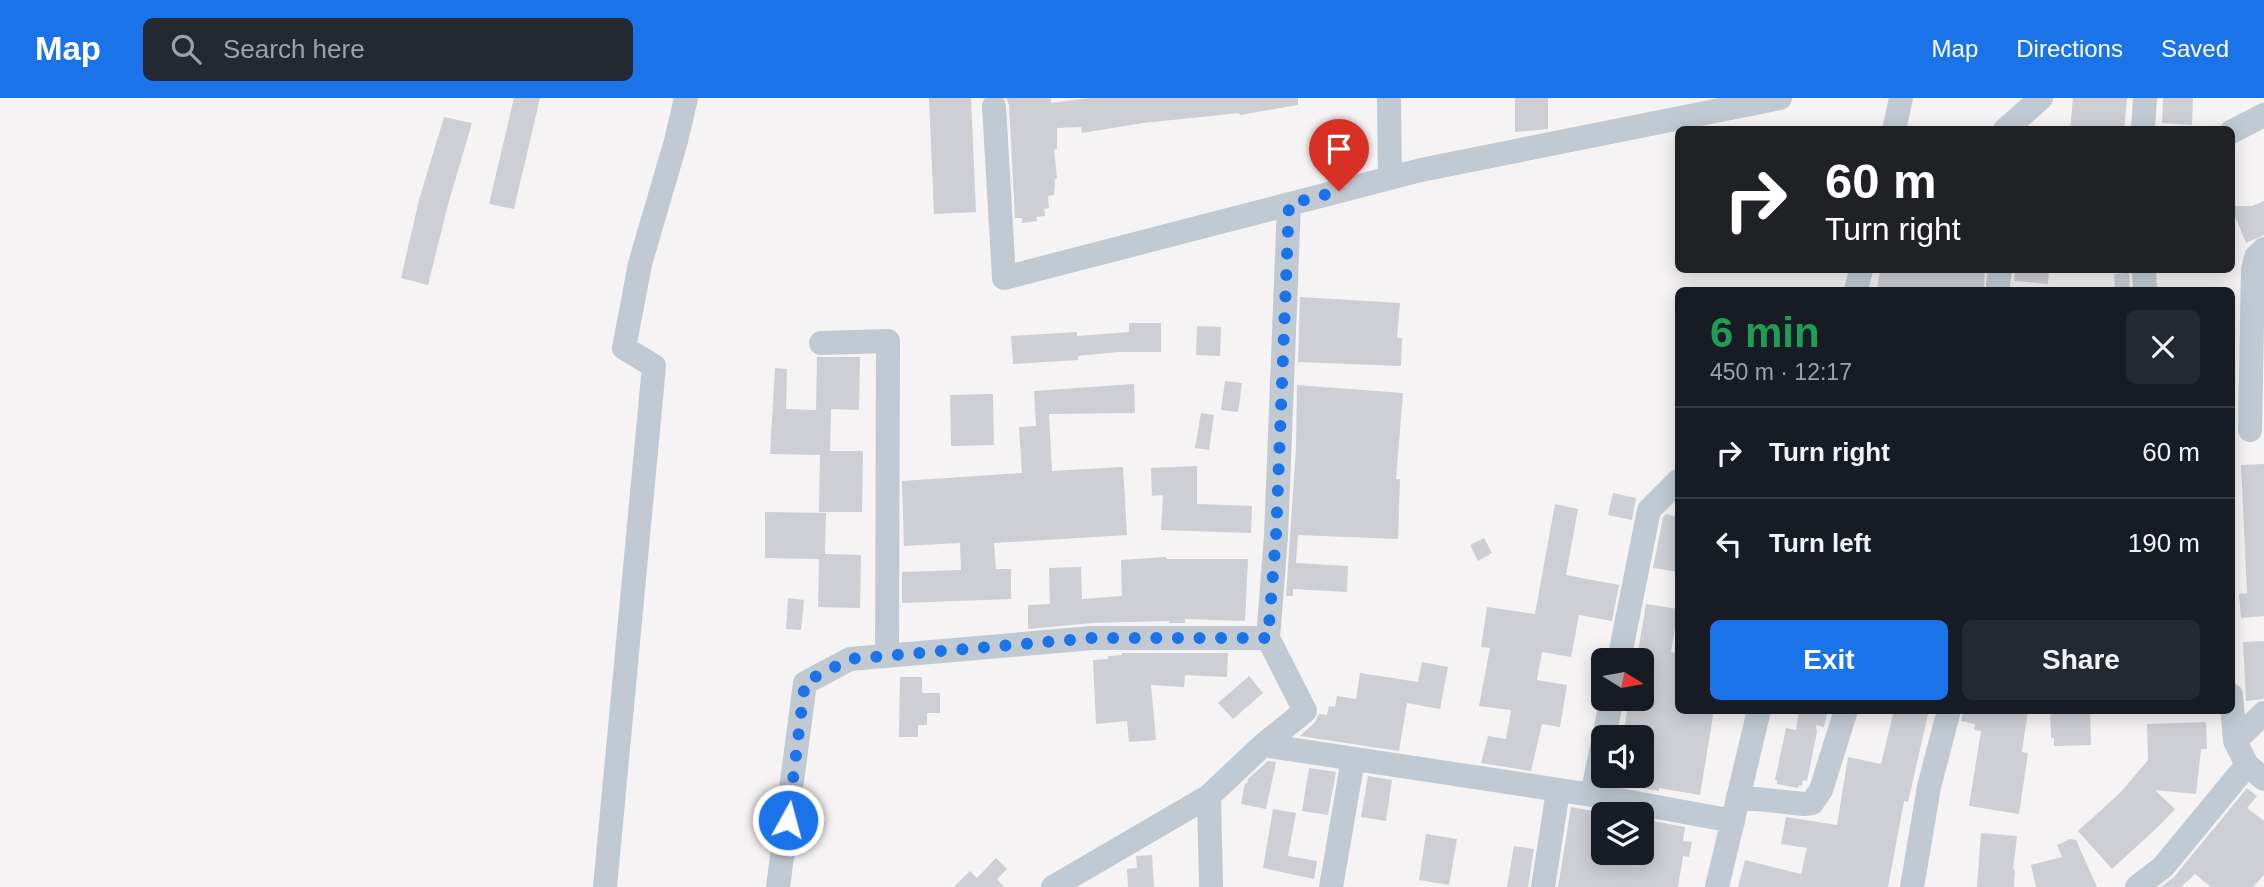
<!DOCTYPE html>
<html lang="en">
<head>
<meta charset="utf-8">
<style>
  body { margin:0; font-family:Arial,sans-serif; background:#242831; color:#f1f3f6; height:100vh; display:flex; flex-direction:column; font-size:26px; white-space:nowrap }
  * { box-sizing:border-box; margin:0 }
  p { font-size:23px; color:#9ea1a6 }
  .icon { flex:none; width:38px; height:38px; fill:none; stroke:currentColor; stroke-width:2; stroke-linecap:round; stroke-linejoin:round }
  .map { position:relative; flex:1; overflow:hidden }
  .sheet { position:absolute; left:1675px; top:189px; width:560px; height:427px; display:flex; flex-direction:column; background:#171b24; border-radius:10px; box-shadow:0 4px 18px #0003 }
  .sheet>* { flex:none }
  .banner { position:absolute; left:1675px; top:28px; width:560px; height:147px; border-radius:10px; box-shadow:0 4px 18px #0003; background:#202124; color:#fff; overflow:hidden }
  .needle { width:46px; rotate:101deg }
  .fabs { position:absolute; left:1591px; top:550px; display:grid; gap:14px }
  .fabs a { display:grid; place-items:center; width:63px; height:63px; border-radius:10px; background:#171b24; box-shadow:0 4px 18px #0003; font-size:35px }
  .pin { position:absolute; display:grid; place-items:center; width:60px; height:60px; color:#fff; margin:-72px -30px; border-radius:50% 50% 50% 0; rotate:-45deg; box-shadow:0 0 7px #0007 }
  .pin .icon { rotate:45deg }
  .me { position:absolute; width:77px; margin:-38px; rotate:7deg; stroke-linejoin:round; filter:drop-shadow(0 0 5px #0008) }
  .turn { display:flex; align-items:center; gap:24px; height:147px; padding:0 35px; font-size:32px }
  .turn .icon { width:91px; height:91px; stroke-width:2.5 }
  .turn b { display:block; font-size:49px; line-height:60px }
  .round { display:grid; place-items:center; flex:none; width:74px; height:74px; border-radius:10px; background:#242831 }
  .summary { display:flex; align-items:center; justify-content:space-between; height:119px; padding:0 35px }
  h1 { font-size:42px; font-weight:700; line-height:52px; color:#1e9e55 }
  .primary-button { display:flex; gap:14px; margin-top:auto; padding:14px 35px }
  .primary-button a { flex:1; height:80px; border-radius:10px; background:#1a73e8; color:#fff; font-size:28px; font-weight:700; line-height:80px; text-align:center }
  .primary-button a+a { background:#242831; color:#f1f3f6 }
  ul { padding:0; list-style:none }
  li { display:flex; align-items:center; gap:21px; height:91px; padding:0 35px; border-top:2px solid #363941 }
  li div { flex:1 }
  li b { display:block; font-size:26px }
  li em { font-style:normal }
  header { display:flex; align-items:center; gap:42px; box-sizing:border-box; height:98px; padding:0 35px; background:#1a73e8; color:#fff }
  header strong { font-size:33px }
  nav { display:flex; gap:38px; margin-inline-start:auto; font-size:24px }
  .search { width:490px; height:63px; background:#242831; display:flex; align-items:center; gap:18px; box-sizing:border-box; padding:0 24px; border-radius:10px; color:#9ea1a6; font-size:26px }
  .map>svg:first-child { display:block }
  .building { fill:#cdcfd5 }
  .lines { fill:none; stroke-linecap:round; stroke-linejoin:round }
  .minor { stroke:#c1cad2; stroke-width:24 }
  .route { stroke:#1a73e8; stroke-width:12; stroke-dasharray:0 21.6 }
</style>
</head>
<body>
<header>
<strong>Map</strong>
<div class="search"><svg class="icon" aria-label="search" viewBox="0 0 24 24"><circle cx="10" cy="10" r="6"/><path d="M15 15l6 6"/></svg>Search here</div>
<nav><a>Map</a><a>Directions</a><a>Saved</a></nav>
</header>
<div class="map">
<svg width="2264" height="789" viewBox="0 0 2264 789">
  <rect width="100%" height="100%" fill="#f5f3f3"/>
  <path class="building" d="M514 0H540L514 111 489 106Z
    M929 0H971L976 114 934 116Z
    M1006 0H1046L1051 1V5L1090 0H1298V7L1240 17 1239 15 1143 25 1082 35 1081 29 1057 30V51L1054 52 1057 80 1055 81 1054 97 1048 98 1049 110 1044 111 1045 118 1036 119 1037 123 1022 125V120H1015L1009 7Z
    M1515 0H1548V31L1515 34Z
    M2073 0H2127L2124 32H2070Z
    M2163 0H2193L2192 27 2162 25Z
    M444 19 472 25 449 103 428 187 401 180 419 102Z
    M2264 103V137L2246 145 2231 108H2252Z
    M1880 172H1985L1984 192H1877Z
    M2015 172H2049L2048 186 2014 183Z
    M2129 175 2130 192H2115L2114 176Z
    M1300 199 1400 205 1397 240H1402L1401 268 1298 264Z
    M1129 225H1161V254H1118L1078 258V262L1013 266 1011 238 1077 234V238L1129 234Z
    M1197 228 1221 229 1220 258 1196 257Z
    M817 259H860L859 312 831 311 830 353H863L862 414H819L820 357 770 356 775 270 787 271 786 311 816 312Z
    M1225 283 1242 285 1238 314 1221 312Z
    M1134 286 1135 315 1049 316 1052 373 1123 369 1127 437 994 445 996 471H1011V501L902 505V474L961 472 960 445 904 448 902 383 1022 375 1019 329 1036 328 1034 293Z
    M1297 287 1403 295 1396 381H1400L1398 441 1298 437 1296 465 1348 468 1347 494 1293 491V498H1286L1296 351Z
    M993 296 994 347 951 348 950 297Z
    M1201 315 1214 317 1209 352 1195 350Z
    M2264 366V518L2241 520 2239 496 2247 495 2241 367Z
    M1197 368V406L1252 408 1251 435 1161 432 1163 397 1152 398 1151 370Z
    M1613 395 1636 400 1632 422 1608 417Z
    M1555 406 1578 411 1566 477 1619 487 1612 523 1579 517 1571 559 1542 554 1537 582 1567 587 1560 629 1542 626 1531 673 1481 665 1488 638 1506 641 1511 612 1479 608 1490 550 1481 549 1487 509 1535 516Z
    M765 414 826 415 825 456 861 457 860 510 818 509 819 461 765 460Z
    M1666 416 1678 419V474L1653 470 1663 419Z
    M1484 440 1492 455 1478 463 1470 447Z
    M1166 459 1167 461H1248L1245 523 1185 521V525H1169V523L1092 525 1028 531V507L1050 506 1049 470 1081 469 1082 501 1122 498 1121 462Z
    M788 500 804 502 801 532 786 531Z
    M1646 506 1678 511 1671 554 1678 555V612H1714L1700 697 1659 690V693L1610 685 1611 677H1642V639H1623L1629 600H1642V554H1638Z
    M2264 543V601L2246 603 2243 544Z
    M1122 555H1228L1227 579 1185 577 1184 589 1151 587 1156 642 1129 644 1127 623 1096 626 1093 562 1108 561V558L1122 557Z
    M1422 564 1448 569 1440 611 1407 605 1399 653 1300 638 1315 624 1319 616 1327 617 1329 608 1335 609 1337 598 1356 601 1360 575 1418 584Z
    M1249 578 1263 595 1233 621 1218 605Z
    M900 579H922V595H940V615H927V627H918V639H899Z
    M1799 612H1828L1824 629 1816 627 1817 634 1807 683 1803 682 1802 688 1799 687 1798 690 1777 686V682H1775L1786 630 1796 632Z
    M1894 612H1929L1908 704 1904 703 1888 789H1738L1745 762 1801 776 1807 750 1781 746 1786 719 1837 727 1848 659 1881 666Z
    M1963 612H2028L2022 654 2028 655 2019 716 1969 708 1981 633 1974 632 1975 626 1961 623Z
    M2050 612H2090L2091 647 2054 648V640H2051Z
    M2206 624 2207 651H2201L2196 696 2155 692 2175 711 2160 727 2112 771 2078 733 2121 694 2148 662 2147 626Z
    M1268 663 1276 664 1266 711 1241 706 1245 685 1247 686 1248 681Z
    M1309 670 1336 674 1328 717 1302 713Z
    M1368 678 1392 682 1386 723 1361 719Z
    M2247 690 2257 698 2247 710 2264 723V777L2253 789H2211L2195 776 2181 789H2161L2174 779Z
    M1571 709 1603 715V754H1642V721L1685 729 1683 743 1692 744 1689 759 1683 758 1678 789H1558Z
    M1273 711 1296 715 1288 758 1317 763 1314 781 1263 770Z
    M1981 735 2017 738 2013 772 2015 771 2014 789H1977Z
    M1426 736 1457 741 1449 787 1419 782Z
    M2070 741 2076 742 2097 789H2036L2031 767 2062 759 2057 747Z
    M1514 748 1534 751 1528 789H1507Z
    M1152 757 1154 789H1128L1127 771 1137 770 1136 758Z
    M996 760 1007 771 997 781 1004 789H954L970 773 977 780Z"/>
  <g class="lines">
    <path class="minor" d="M1389 0 1390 80
      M994 8 1004 180 1421 72 1780 0
      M1894 32 1901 0
      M2005 32 2041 0
      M2143 32 2145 0
      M2231 34 2264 17
      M1289 106 1276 438 1268 540 1305 613 1263 647 1592 697 1733 723
      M2144 172 2145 192
      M1998 187 2000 172
      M1856 192 1861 172
      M821 245 888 243 887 558
      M2250 332 2253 172 2256 159 2264 151
      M1619 562 1649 412 1678 383
      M2231 597 2235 643 2247 667 2264 681
      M1604 639 1612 600
      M2235 643 2264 615
      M1592 697 1603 644
      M1738 699 1804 706 1812 705 1821 692 1846 612
      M605 789 654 268 624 250 640 166 676 43 686 0
      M778 789 805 585 850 561 1092 540H1268
      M1053 789 1209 698
      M1211 789 1209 698 1263 647
      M1331 789 1353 661
      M1543 789 1558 693
      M1717 789 1759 612
      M1912 789 1929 689 1949 612
      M2137 789 2163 769 2247 667"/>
  </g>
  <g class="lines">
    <path class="route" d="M788 722 805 584 850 561 1092 540H1268L1276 438 1289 106 1339 93"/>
  </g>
</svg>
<div class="fabs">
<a><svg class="needle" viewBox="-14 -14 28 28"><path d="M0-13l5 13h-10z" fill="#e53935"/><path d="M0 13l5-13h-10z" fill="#9ea1a6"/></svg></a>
<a><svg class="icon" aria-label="sound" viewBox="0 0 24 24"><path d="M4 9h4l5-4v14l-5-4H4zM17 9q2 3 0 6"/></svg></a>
<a><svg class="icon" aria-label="layers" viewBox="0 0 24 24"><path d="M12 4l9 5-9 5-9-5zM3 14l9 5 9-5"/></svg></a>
</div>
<div class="pin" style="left:1339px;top:93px;background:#d93025"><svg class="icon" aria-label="arrive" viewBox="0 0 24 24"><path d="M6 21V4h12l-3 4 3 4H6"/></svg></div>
<svg class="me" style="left:788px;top:722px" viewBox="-20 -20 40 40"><circle r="17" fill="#1a73e8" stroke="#fff" stroke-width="3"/><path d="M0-11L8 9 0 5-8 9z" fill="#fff"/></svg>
<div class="banner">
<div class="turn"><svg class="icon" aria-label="right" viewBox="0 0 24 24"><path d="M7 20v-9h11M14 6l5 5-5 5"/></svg><div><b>60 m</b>Turn right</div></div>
</div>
<section class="sheet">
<div class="summary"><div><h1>6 min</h1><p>450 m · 12:17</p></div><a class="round"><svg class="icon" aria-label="close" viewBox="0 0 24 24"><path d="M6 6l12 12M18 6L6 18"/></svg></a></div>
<ul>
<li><svg class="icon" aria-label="right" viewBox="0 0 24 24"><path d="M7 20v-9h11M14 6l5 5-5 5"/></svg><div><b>Turn right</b></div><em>60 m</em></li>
<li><svg class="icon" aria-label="left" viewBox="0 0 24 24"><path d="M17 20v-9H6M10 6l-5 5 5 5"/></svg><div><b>Turn left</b></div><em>190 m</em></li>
</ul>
<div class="primary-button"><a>Exit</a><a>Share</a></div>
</section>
</div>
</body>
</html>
